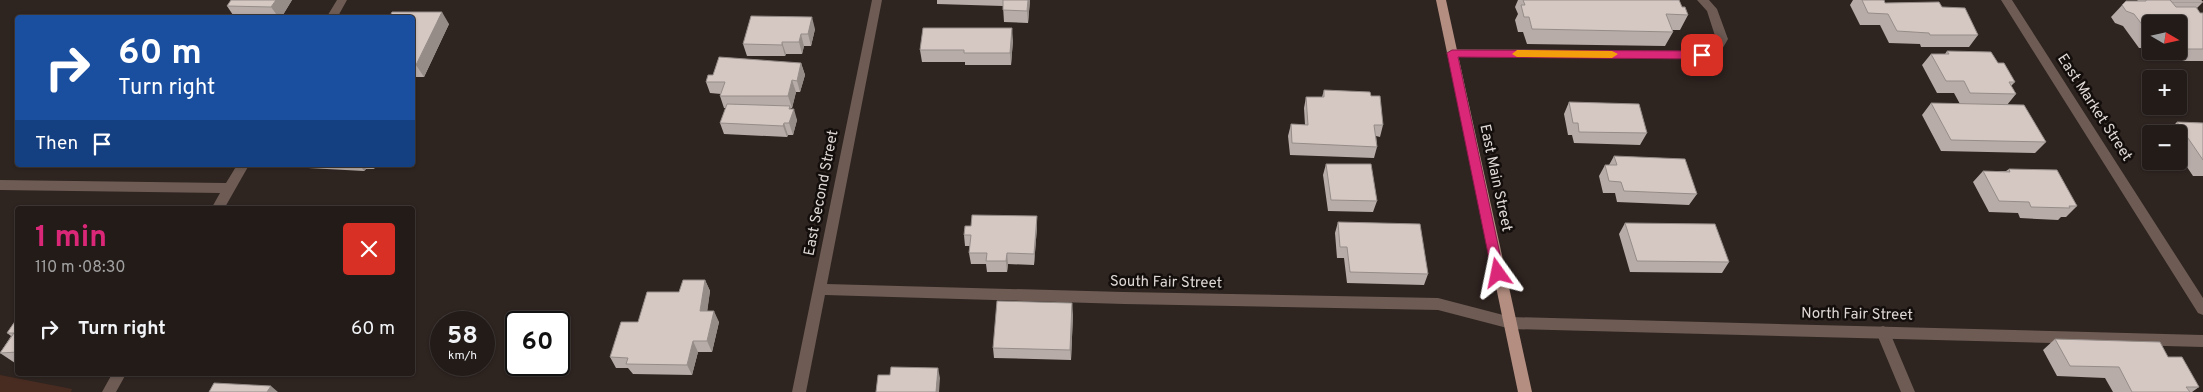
<!DOCTYPE html>
<html lang="en">
<head>
<meta charset="utf-8">
<style>
  body { margin:0; font-family:Overpass,sans-serif; background:#2a2421; color:#f1f3f6; height:100vh; display:flex; flex-direction:column; font-size:19px; white-space:nowrap }
  * { box-sizing:border-box; margin:0 }
  p { font-size:16px; color:#a2a1a2 }
  .icon { flex:none; width:28px; height:28px; fill:none; stroke:currentColor; stroke-width:2; stroke-linecap:round; stroke-linejoin:round }
  .map { position:relative; flex:1; overflow:hidden }
  .drawer { position:absolute; left:15px; top:206px; width:400px; height:170px; display:flex; flex-direction:column; background:#221b18; border-radius:5px; box-shadow:0 1px 4px #0004,0 0 0 1px #3f3937 }
  .drawer>* { flex:none }
  .hud { position:absolute; left:15px; top:15px; width:400px; height:152px; border-radius:5px; box-shadow:0 1px 4px #0004,0 0 0 1px #3f3937; background:#1a4fa0; color:#fff; overflow:hidden }
  .needle { width:32px; rotate:99deg }
  .buttons { position:absolute; left:2142px; top:15px; display:grid; gap:10px }
  .buttons a { display:grid; place-items:center; width:45px; height:45px; border-radius:5px; background:#221b18; box-shadow:0 1px 4px #0004,0 0 0 1px #3f3937; font-size:25px }
  .speed { position:absolute; left:430px; top:311px; display:flex; gap:10px; font-size:25px; font-weight:700; text-align:center }
  .speed>* { display:grid; place-content:center; width:65px; height:65px; border-radius:50%; background:#221b18; box-shadow:0 1px 4px #0004,0 0 0 1px #3f3937; line-height:1 }
  .speed small { font-size:12px; font-weight:400 }
  .speed .limit { border:2px solid #111; border-radius:8px; background:#fff; color:#111 }
  .pin { position:absolute; display:grid; place-items:center; width:42px; height:42px; color:#fff; margin:-21px; border-radius:10px; box-shadow:0 2px 8px #0006 }
  .me { position:absolute; width:55px; margin:-28px; rotate:348deg; stroke-linejoin:round; filter:drop-shadow(0 0 4px #0008) }
  .turn { display:flex; align-items:center; gap:18px; height:105px; padding:0 20px; font-size:22px }
  .turn .icon { width:65px; height:65px; stroke-width:2.5 }
  .turn b { display:block; font-size:35px; line-height:42px }
  .then { display:flex; align-items:center; height:48px; padding:0 20px; background:#0003; gap:10px; font-size:19px }
  .round { display:grid; place-items:center; flex:none; width:52px; height:52px; border-radius:5px; background:#2a2421 }
  .overview { display:flex; align-items:center; justify-content:space-between; height:85px; padding:0 20px }
  h1 { font-size:30px; font-weight:700; line-height:38px; color:#db2777 }
  ul { padding:0; list-style:none }
  li { display:flex; align-items:center; gap:15px; height:75px; padding:0 20px }
  li div { flex:1 }
  li b { display:block; font-size:19px }
  li em { font-style:normal }
  .map>svg:first-child { display:block }
  .green { fill:#492c21 }
  .lines { fill:none; stroke-linecap:round; stroke-linejoin:round }
  .lane { fill:#6d5b54; fill-rule:evenodd }
  .street { fill:#6d5b54; fill-rule:evenodd }
  .primary { fill:#b48f81; fill-rule:evenodd }
  .wall { fill:#b7aca8 }
  .shaded-wall { fill:#958c88 }
  .building { fill:#d5c8c3; stroke:#958c88 }
  .route { fill:#db2777; stroke:#8e194d }
  .slow { fill:#f59e0b }
  .labels { text-anchor:middle; dominant-baseline:central; stroke-width:5; stroke-linejoin:round; paint-order:stroke }
  .street-label { font-size:15px; fill:#ded7d5; stroke:#130e0c }
</style>
</head>
<body>
<div class="map">
<svg width="2203" height="392" viewBox="0 0 2203 392">
  <rect width="100%" height="100%" fill="#2e2420"/>
  <path class="green" d="M0 375 72 389 71 392H0Z"/>
  <g class="lines">
    <path class="lane" d="M1697 0H1709L1717 9 1728 39 1721 51 1702 59 1452 57 1446 53 1452 49 1701 51 1713 45 1716 39 1707 11Z
      M1883 326 1888 328 1915 392H1901L1876 332 1878 328Z"/>
    <path class="street" d="M337 0H347L337 18H326Z
      M872 0H882L827 284 1124 292 1438 298 1511 317 2203 335V347L1511 329 1438 310 1124 304 825 295 806 392H792Z
      M2001 0H2012L2203 298V315L2198 313Z
      M237 165H249L224 209H211L220 193 0 190V180L226 183Z
      M112 374H126L116 392H102Z"/>
    <path class="primary" d="M1436 0H1446L1532 392H1518Z"/>
  </g>
  <path class="wall" d="M292 0 281 18H235L227 6Z
    M937 0H1030L1028 23 1004 22 1003 6 937 4Z
    M1518 0H1679L1682 7 1688 15 1680 30H1672L1673 32 1665 46 1527 44 1523 32H1518L1515 20 1518 14 1515 7Z
    M1853 0H1884L1885 3 1942 7 1978 35 1969 47H1921L1920 44 1889 43 1880 25H1860L1850 5Z
    M2138 0H2201L2203 2 2197 8 2200 13H2203V61H2170L2163 51H2179V24H2151V48H2139L2123 26 2115 23 2111 17 2126 1H2137Z
    M412 18 449 24 424 77H412Z
    M815 29 811 46H804L802 54H786L785 56H747L743 44Z
    M1013 40 1011 65H965V62H922L920 50Z
    M1947 51 1998 63 2015 82 2011 86 2016 94 2007 105 2046 142 2035 153 1941 151 1922 115 1931 103 1960 104 1954 93H1937L1922 65 1931 54H1945Z
    M801 63 805 75 800 92H796L792 108H790L797 120 793 135H788L787 137 724 134 720 123 726 108H724L720 96 721 94 710 93 706 82 713 75Z
    M1324 90 1371 96 1383 125 1380 137 1376 136 1377 147 1374 158 1290 155 1288 136 1291 124 1305 125 1304 108 1306 97H1322Z
    M1569 102 1647 133 1640 145 1574 143 1572 135H1568L1564 114Z
    M2177 122 2203 123V176H2193L2179 155V134H2165Z
    M1614 156 1697 194 1689 205 1617 202 1615 193H1603L1599 176 1605 165H1609Z
    M1326 164 1377 201 1373 212 1328 211 1323 175Z
    M305 165H376L374 169H366L364 171 308 168Z
    M2009 169 2077 206 2066 217H2061L2058 220 2020 218 2018 213 1989 212 1973 182 1983 171H2006Z
    M1338 222 1428 274 1424 285 1347 283 1344 258H1337L1335 233Z
    M1625 223 1729 262 1722 273 1630 272 1619 234Z
    M1037 227 1034 265 1008 264 1007 272H987L986 264H971L969 253 970 246H965L964 235Z
    M705 280 710 291 707 311 719 322 712 352H698L692 375 633 374 628 368H616L610 357 638 322 679 292Z
    M1073 314 1071 360 994 358 993 348Z
    M18 317V363H15L0 353 11 336 7 333Z
    M2055 339 2168 357 2199 387 2192 392H2113L2105 378 2057 376 2043 350Z"/>
  <path class="shaded-wall" d="M276 0H292L281 18H279L271 7Z
    M1028 0H1030L1028 23 1027 11Z
    M442 12 449 24 424 77 416 65Z
    M812 17 815 29 811 46 808 34Z
    M1012 28 1013 40 1011 65 1010 53Z
    M801 34 804 46 802 54 799 42Z
    M782 42 786 54 785 56 782 45Z
    M801 63 805 75 800 92 797 81Z
    M792 80 796 92 792 108 788 96Z
    M790 106 792 114 794 109 797 120 793 135 789 123V109Z
    M784 123 788 135 787 137 783 126Z
    M360 165H363L366 169 364 171Z
    M371 165H376L374 169Z
    M1037 216V227L1034 265V254Z
    M1007 253 1008 264 1007 272 1006 261Z
    M705 280 710 291 706 321 700 311Z
    M1072 303 1073 314 1071 360 1070 350Z
    M714 311 719 322 712 352 707 341Z
    M693 341 698 352 692 375 687 365Z
    M938 368 940 378 939 392H936Z
    M271 386 278 392H267Z"/>
  <path class="building" d="M231 0H276L271 7 227 6Z
    M1003 0H1028L1027 11 1003 10Z
    M1523 0H1679L1682 7H1685L1688 15 1666 14 1673 32 1532 29 1529 17H1524L1521 5H1525Z
    M1862 0H1884L1885 3 1939 2 1942 7 1965 8 1978 35H1930L1929 33 1897 31 1888 14 1868 13Z
    M2146 0H2170L2176 7H2196L2200 13H2203V49H2182L2179 45V24H2151V36L2134 14 2126 11 2122 5 2126 1H2146Z
    M2170 0H2201L2203 2H2172Z
    M392 12H442L416 65H412V18H389Z
    M751 16 812 17 808 34H801L799 42H782V45L743 44Z
    M923 28H1012L1010 53H964V50H920Z
    M1947 51 1991 52 1998 63H2004L2015 82H2009L2016 94 1970 93 1964 81H1946L1931 54H1949Z
    M719 57 801 63 797 81 792 80 788 96H720L725 82H706L708 75H713Z
    M1324 90 1370 92 1371 96H1380L1383 125H1374L1377 147 1292 143 1291 124 1308 125 1306 97H1324Z
    M1569 102 1639 104 1647 133 1579 132 1578 123H1573Z
    M1931 103 2024 105 2046 142 1951 140Z
    M727 104 790 106 789 109H794L789 123H784L783 126 720 123Z
    M2177 122 2203 123V160Z
    M1614 156 1685 159 1697 194 1624 191 1621 182 1609 181 1605 165H1617Z
    M1326 164H1371L1377 201 1331 200Z
    M2009 169 2057 170 2077 206H2069L2070 208 2031 207 2029 202 1999 201 1983 171 2010 172Z
    M972 215 1037 216 1034 254 1007 253 1006 261H986L987 253H969L971 235H964L965 226H971Z
    M1338 222 1420 224 1428 274 1350 272 1347 247H1340Z
    M1625 223 1715 224 1729 262 1637 261Z
    M683 280H705L700 311H714L707 341H693L687 365 626 364 628 358 610 357 621 322H638L647 292H679Z
    M997 301 1072 303 1070 350 993 348Z
    M18 317V352L0 353 14 333H7Z
    M2055 339 2160 342 2168 357H2182L2199 387H2186L2190 392H2132L2119 367 2070 366Z
    M891 367 938 368 936 392H876L878 375H890Z
    M214 383 271 386 267 392H209Z"/>
  <path class="route" d="M1452 50 1702 51 1708 55 1702 59 1458 57 1504 273 1498 278 1492 273 1447 53Z"/>
  <path class="slow" d="M1517 50 1612 51 1618 54 1612 58 1517 57 1512 54Z"/>
  <g class="labels">
    <g class="street-label">
      <text transform="translate(2094 108) rotate(57)">East Market Street</text>
      <text transform="translate(1495 178) rotate(78)">East Main Street</text>
      <text transform="translate(822 193) rotate(-79)">East Second Street</text>
      <text transform="translate(1166 283) rotate(1)">South Fair Street</text>
      <text transform="translate(1857 315) rotate(1)">North Fair Street</text>
    </g>
  </g>
</svg>
<div class="buttons">
<a><svg class="needle" viewBox="-14 -14 28 28"><path d="M0-13l5 13h-10z" fill="#e53935"/><path d="M0 13l5-13h-10z" fill="#a2a1a2"/></svg></a>
<a>+</a>
<a>−</a>
</div>
<div class="speed"><div>58<small>km/h</small></div><div class="limit">60</div></div>
<div class="pin" style="left:1702px;top:55px;background:#d93025"><svg class="icon" aria-label="arrive" viewBox="0 0 24 24"><path d="M6 21V4h12l-3 4 3 4H6"/></svg></div>
<svg class="me" style="left:1498px;top:273px" viewBox="-20 -20 40 40"><path d="M0-17L14 15 0 8-14 15z" fill="#db2777" stroke="#fff" stroke-width="4"/></svg>
<div class="hud">
<div class="turn"><svg class="icon" aria-label="right" viewBox="0 0 24 24"><path d="M7 20v-9h11M14 6l5 5-5 5"/></svg><div><b>60 m</b>Turn right</div></div>
<div class="then">Then<svg class="icon" aria-label="arrive" viewBox="0 0 24 24"><path d="M6 21V4h12l-3 4 3 4H6"/></svg></div>
</div>
<section class="drawer">
<div class="overview"><div><h1>1 min</h1><p>110 m · 08:30</p></div><a class="round" style="background:#d93025;color:#fff"><svg class="icon" aria-label="close" viewBox="0 0 24 24"><path d="M6 6l12 12M18 6L6 18"/></svg></a></div>
<ul>
<li><svg class="icon" aria-label="right" viewBox="0 0 24 24"><path d="M7 20v-9h11M14 6l5 5-5 5"/></svg><div><b>Turn right</b></div><em>60 m</em></li>
</ul>
</section>
</div>
</body>
</html>
